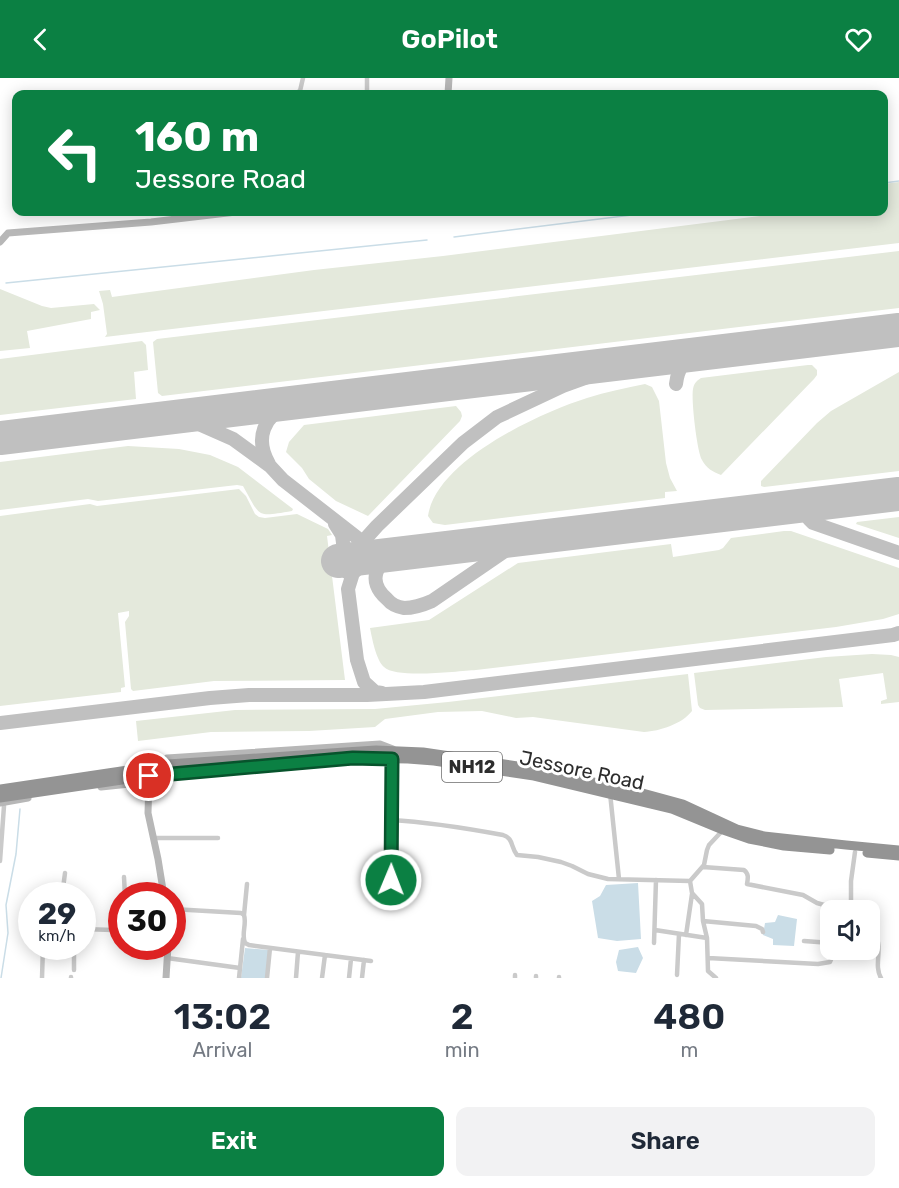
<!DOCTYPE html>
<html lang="en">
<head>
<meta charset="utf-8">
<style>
  body { margin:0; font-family:Rubik,sans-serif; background:#f2f2f3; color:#1f2937; height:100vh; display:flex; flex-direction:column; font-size:22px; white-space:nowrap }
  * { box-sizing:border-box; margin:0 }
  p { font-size:20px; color:#747a83 }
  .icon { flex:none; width:33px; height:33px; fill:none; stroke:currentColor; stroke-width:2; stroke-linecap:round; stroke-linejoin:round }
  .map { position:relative; height:900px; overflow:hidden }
  .panel { display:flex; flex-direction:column; background:#fff; flex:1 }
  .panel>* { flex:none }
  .top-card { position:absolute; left:12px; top:12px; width:876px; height:126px; border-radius:12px; box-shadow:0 3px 15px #0003; background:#0b8043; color:#fff; overflow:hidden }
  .tools { position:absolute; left:820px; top:822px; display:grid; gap:12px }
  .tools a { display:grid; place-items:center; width:60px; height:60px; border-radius:12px; background:#fff; box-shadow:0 3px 15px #0003; font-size:30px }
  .speed { position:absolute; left:18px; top:804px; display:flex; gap:12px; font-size:30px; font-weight:700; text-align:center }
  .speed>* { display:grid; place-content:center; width:78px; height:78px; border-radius:50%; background:#fff; box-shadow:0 3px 15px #0003; line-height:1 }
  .speed small { font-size:15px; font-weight:400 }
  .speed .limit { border:9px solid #d22; background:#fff; color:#111 }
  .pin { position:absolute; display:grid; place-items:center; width:51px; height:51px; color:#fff; margin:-26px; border:3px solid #fff; border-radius:50%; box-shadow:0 2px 6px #0007 }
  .me { position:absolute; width:66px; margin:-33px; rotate:1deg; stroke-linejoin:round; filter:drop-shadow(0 0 4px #0008) }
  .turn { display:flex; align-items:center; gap:21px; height:126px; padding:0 24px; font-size:27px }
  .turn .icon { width:78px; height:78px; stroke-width:2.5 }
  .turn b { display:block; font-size:42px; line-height:51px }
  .eta { display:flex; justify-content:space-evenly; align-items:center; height:102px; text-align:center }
  .eta b { font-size:36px; font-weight:600; line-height:42px }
  .action { display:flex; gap:12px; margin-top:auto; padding:12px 24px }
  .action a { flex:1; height:69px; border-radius:12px; background:#0b8043; color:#fff; font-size:24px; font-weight:600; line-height:69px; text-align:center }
  .action a+a { background:#f2f2f3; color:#1f2937 }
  header { display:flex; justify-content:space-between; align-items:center; height:78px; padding:0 24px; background:#0b8043; color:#fff; font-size:27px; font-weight:600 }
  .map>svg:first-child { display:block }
  .green { fill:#e4e9dc }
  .water { fill:#cadde7 }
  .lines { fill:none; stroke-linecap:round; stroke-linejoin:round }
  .stream { stroke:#cadde7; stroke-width:1.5 }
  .taxiway { stroke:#c0c0c0; stroke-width:14 }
  .runway { stroke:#c0c0c0; stroke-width:34 }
  .street { stroke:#cacaca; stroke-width:4.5 }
  .secondary { stroke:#b7b7b7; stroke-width:7 }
  .highway { stroke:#949494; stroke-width:9 }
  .route-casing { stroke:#07532c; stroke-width:15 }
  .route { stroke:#0b8043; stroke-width:10 }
  .labels { text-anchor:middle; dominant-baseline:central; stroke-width:6; stroke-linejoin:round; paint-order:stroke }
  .shield { fill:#fff; stroke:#6c6c6c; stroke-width:1.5 }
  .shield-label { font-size:18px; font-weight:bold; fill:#2d2d2d }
  .street-label { font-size:20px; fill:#2d2d2d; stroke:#fff }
</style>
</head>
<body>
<header><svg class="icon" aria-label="back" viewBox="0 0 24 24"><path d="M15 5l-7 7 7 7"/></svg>GoPilot<svg class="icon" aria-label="heart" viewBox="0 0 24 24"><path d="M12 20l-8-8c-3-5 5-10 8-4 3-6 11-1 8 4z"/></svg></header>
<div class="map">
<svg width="899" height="900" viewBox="0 0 899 900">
  <rect width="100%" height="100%" fill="#fff"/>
  <path class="green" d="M899 104V165L105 259 107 256 103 226 99 213 110 212 112 219 314 192 443 178 791 134H884V106Z
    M899 173V230L162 318 158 315 153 264 157 261Z
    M0 211 42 228 51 230 94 226 100 232 91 234V241L27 253 30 270 0 273Z
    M142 263 146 267 148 292 134 294 136 321 0 337V281Z
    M808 287H812L817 292V297L814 301 721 397C713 394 706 390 702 382 697 373 691 322 693 311 694 306 696 303 701 300Z
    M899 294V393L764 409 761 408V403L817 345 831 333Z
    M645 306 652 309 659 323 666 385 670 400 677 413 665 414V420L445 447 433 445 428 438C436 383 539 335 587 320 606 314 626 310 645 306Z
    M456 328 461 334 462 338 460 343 368 438 336 423 309 401 302 390 286 374 289 364 304 347Z
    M128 368 179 371 210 377 238 389 293 431 292 433C256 439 261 440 243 408L237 407 98 423 88 421 0 432V384Z
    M239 411 246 418 255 436 259 439 265 440 297 436 328 451 332 457 327 458 345 602 214 603 133 613 131 611 125 544 129 538V533L118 535 125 609 121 610V614L0 628V438L90 426 97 428Z
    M899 439V460L856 446 857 444Z
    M784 453H791L899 490V536L883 541 836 549 476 592C459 593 396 601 384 589 376 582 372 560 370 550L429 542 518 485 671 466 673 479 719 472 723 470 731 460Z
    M872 576 891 577 899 579V624L881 626V623L887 621 883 595 839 601 843 629 705 632 700 630 698 627 694 595 826 579Z
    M688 596 692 633C682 646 660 653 644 654L533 639 516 640 482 633 438 634 385 641 375 649 309 653 211 654 138 663 136 643 235 632 375 631 448 624Z"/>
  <path class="water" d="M638 805 641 861 617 863 598 860 592 823 600 818 606 807Z
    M778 837 797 841 794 868 773 867V861L763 857 765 845 775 844Z
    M638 869 643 880 636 895 618 893 616 884 619 872Z
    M245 870 269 872 266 900H241Z"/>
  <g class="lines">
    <path class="stream" d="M884 105 899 103
      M454 159 656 134
      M6 205 427 162
      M1 900 8 855 6 827 16 776 20 731"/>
    <path class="taxiway" d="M676 306C678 289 684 282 699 276
      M164 341 186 342 199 346 233 361 270 388 283 402 364 465C377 472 388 474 402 474
      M269 386C254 360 264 338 290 325
      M833 424C820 427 811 426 809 441L813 445 899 475
      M335 446 342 457 346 488
      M400 475C376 482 366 503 387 521 391 526 397 529 404 530 413 530 423 527 432 523L508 471 524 462 549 457
      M347 494 350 478 377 448 463 365 497 339 563 308 599 295 641 283
      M382 615 375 614 364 604 357 582 348 511 353 495 366 483 389 476
      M0 645 210 620 249 617H367L424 614 893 557 899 555"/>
    <path class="runway" d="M0 360 899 252
      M338 483 899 416"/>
    <path class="street" d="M367 0V16
      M293 16 300 13 303 0
      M610 715 619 801
      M391 742C429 744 465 750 503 757 514 761 510 768 517 777L538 779 561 784 572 788 588 796 608 801 690 803 704 787 707 772 709 767 723 752
      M154 760H218
      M0 783 4 728 1 722
      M703 789 744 792C749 796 748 800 747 806L803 817 817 825 842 832
      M124 799 125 818
      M391 802V681
      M690 803 692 815 702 826 703 843 707 860 708 893 716 900
      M62 818 65 795
      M172 831 241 835 244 837C247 846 241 856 245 865L249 867 371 883
      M851 832V803L855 774
      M244 837 247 806
      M703 843 756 848 762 851 763 854
      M870 850C887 867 872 884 881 900
      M82 851 113 852 114 828 122 824
      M655 852 707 860
      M686 857 692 816
      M804 863 831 865
      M654 865 656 802
      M870 867 878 870
      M167 880 240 890
      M708 880 818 886 830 884 835 872
      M74 892V868
      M677 897 679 856
      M42 900 43 868
      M71 900V899
      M239 900 243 861
      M267 900 270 870
      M296 900 298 874
      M322 900 325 877
      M349 900 351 881
      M362 900 364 882
      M515 900V897
      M536 900V898
      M559 900V899"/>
    <path class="secondary" d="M448 16 449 0
      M0 164 8 155 151 144 236 134
      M161 687 167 680 380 666 393 671
      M149 702 148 735 158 781 164 818
      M101 709 149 704
      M0 725 28 720
      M166 900 168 868"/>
    <path class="highway" d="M0 711 168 686 345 674 376 672 423 674 524 689 639 714 683 726 737 751 764 758 846 767 899 772
      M0 720 149 698 353 680 408 681 434 683 534 698 672 731 723 752 749 761 784 768 830 772
      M867 775 899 778"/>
  </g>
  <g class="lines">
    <defs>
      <path id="route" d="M149 698 353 680 392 681 391 802"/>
    </defs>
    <use href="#route" class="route-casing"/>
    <use href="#route" class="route"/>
  </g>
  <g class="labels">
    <rect class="shield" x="442" y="674" width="60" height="30" rx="4.5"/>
    <g class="shield-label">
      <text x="472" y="689">NH12</text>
    </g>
    <g class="street-label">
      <text transform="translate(582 692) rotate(12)">Jessore Road</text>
    </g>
  </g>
</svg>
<div class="tools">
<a><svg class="icon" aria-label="sound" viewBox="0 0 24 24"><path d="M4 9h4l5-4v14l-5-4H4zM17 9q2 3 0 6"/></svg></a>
</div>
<div class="speed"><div>29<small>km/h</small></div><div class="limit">30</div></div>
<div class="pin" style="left:149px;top:698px;background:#d93025"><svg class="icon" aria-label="arrive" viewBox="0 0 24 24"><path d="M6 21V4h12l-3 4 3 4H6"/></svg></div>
<svg class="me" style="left:391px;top:802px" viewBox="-20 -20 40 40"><circle r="17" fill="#0b8043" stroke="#fff" stroke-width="3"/><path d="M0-11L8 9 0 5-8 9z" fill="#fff"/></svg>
<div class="top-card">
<div class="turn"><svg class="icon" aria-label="left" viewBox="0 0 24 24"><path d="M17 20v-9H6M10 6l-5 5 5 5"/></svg><div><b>160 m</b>Jessore Road</div></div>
</div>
</div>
<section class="panel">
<div class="eta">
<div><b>13:02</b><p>Arrival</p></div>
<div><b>2</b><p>min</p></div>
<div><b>480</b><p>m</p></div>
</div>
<div class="action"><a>Exit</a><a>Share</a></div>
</section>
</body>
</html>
